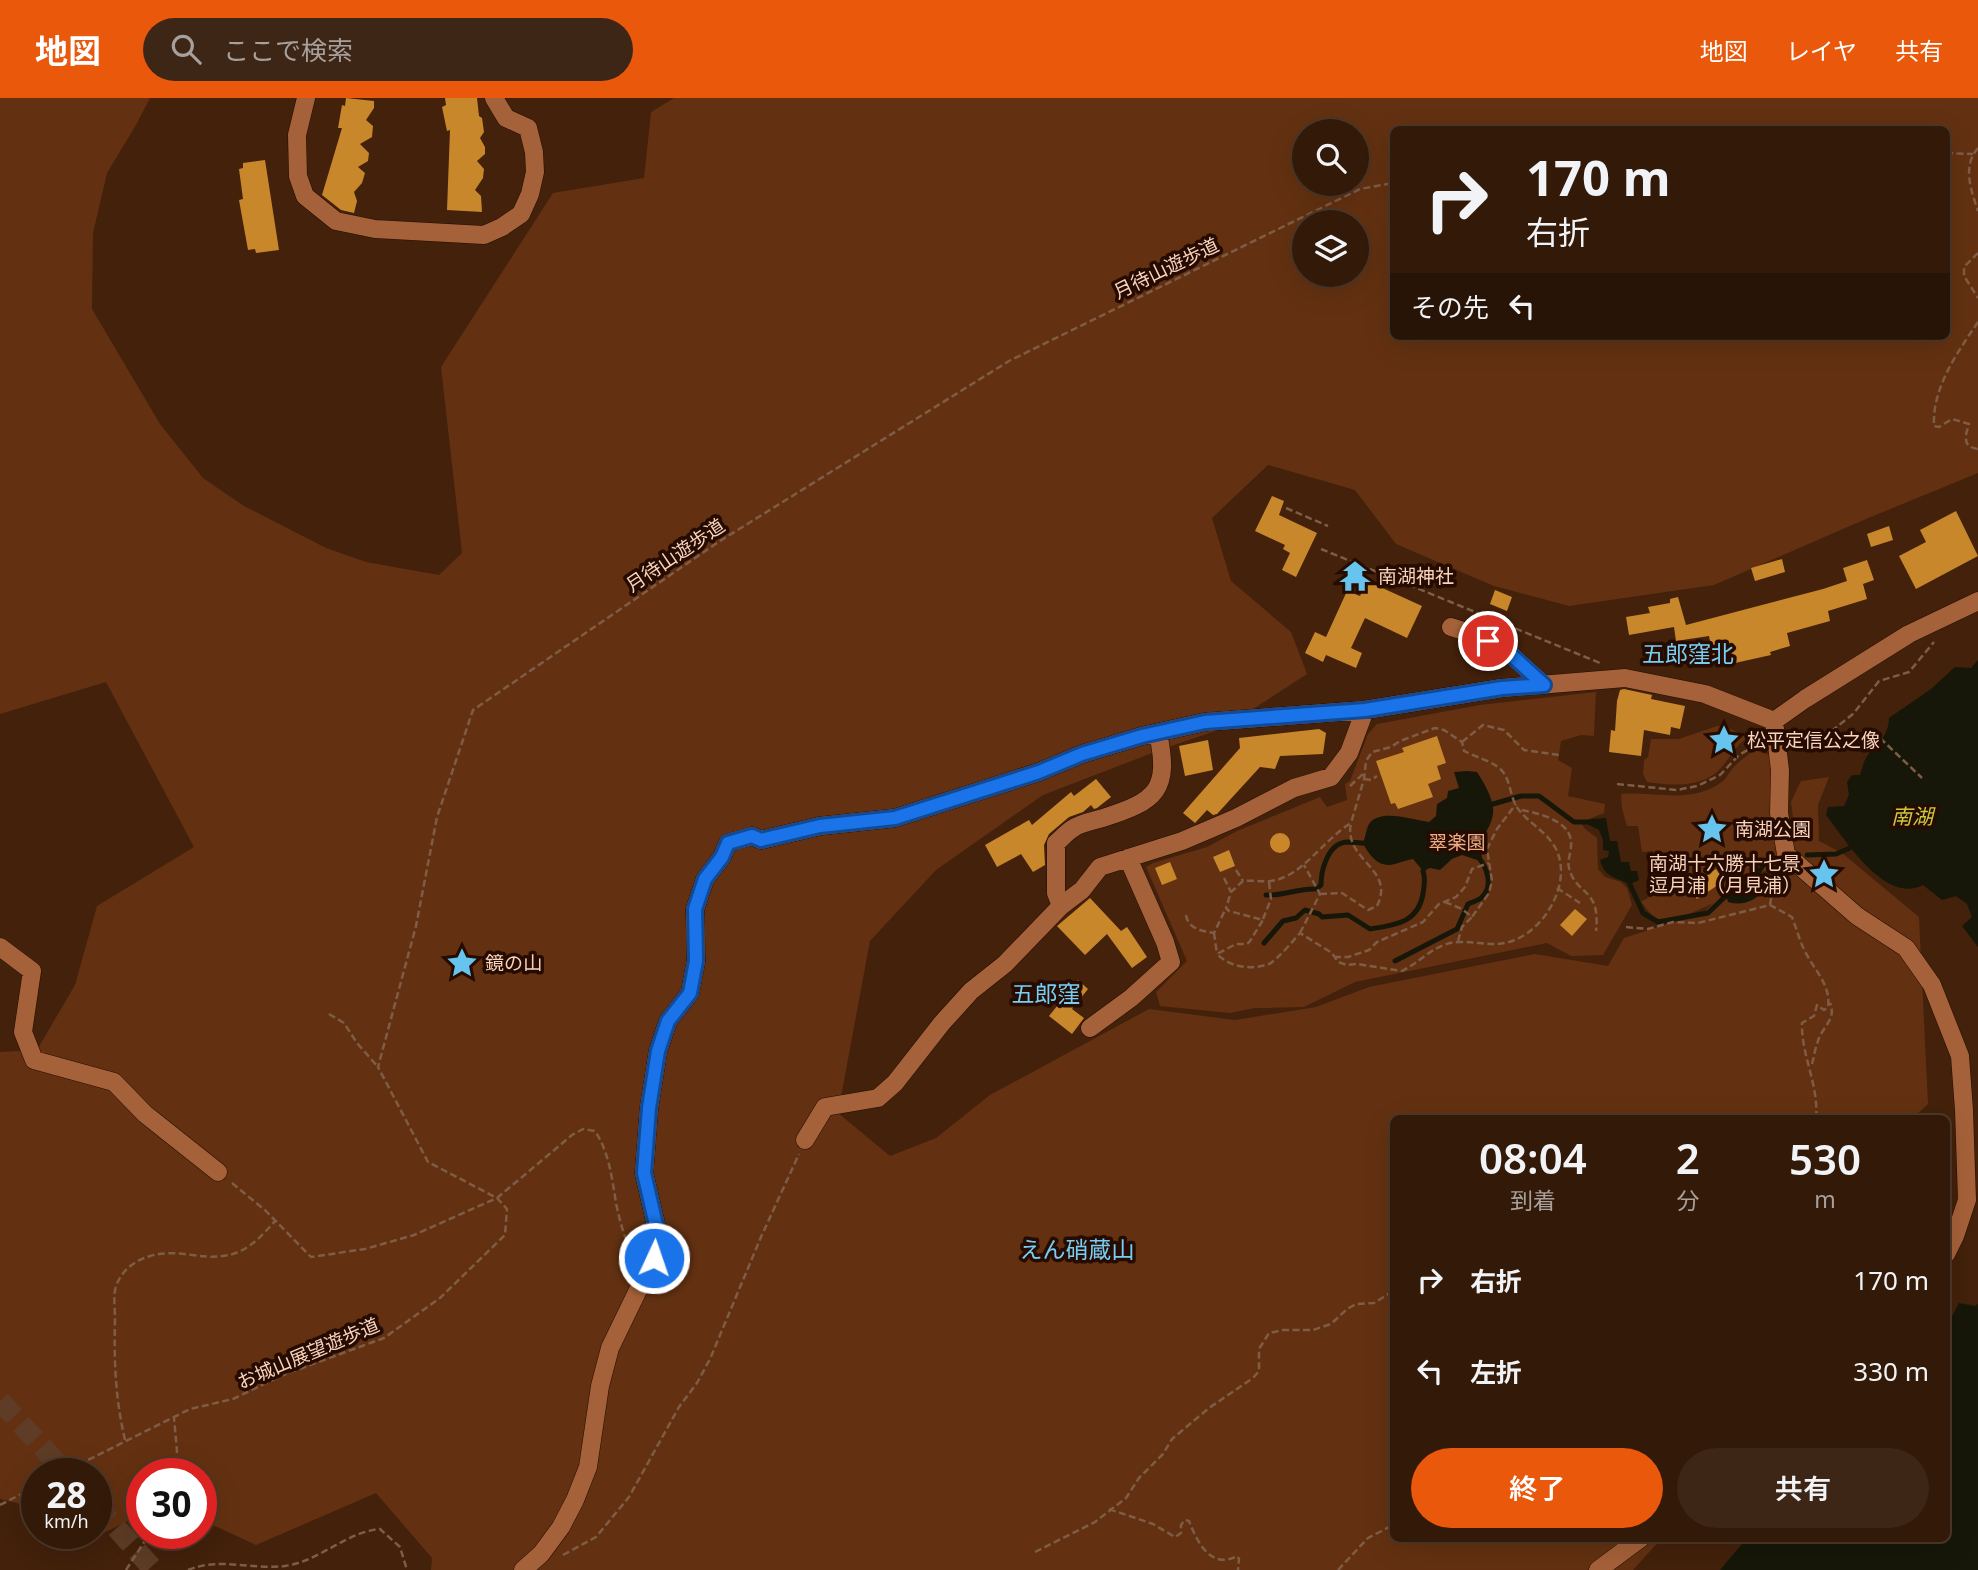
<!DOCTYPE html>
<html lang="ja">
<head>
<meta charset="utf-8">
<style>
  body { margin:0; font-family:"Noto Sans","Noto Sans JP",sans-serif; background:#3d2616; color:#f1f3f6; height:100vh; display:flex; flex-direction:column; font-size:26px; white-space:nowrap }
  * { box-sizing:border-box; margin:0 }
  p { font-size:23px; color:#a8a09c }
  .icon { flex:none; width:38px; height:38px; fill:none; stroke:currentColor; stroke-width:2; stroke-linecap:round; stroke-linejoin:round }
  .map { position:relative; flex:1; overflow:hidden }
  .sheet { position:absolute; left:1390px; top:1017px; width:560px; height:427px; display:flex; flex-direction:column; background:#321908; border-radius:10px; box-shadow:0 7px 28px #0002,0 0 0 2px #4d3829 }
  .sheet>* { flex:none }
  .banner { position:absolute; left:1390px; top:28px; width:560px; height:214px; border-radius:10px; box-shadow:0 7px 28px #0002,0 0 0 2px #4d3829; background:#321908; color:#f1f3f6; overflow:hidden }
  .buttons { position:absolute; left:1292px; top:21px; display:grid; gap:14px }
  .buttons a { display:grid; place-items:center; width:77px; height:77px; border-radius:50%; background:#321908; box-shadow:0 7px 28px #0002,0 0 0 2px #4d3829; font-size:35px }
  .speed { position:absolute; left:21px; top:1360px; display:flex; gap:14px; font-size:35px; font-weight:700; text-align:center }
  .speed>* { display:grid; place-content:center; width:91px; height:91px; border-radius:50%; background:#321908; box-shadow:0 7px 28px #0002,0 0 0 2px #4d3829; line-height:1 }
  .speed small { font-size:18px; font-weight:400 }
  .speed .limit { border:10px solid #d22; background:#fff; color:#111 }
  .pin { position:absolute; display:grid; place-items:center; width:60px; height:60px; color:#fff; margin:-30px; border:4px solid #fff; border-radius:50%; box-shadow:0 2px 7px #0007 }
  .me { position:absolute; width:77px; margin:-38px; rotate:3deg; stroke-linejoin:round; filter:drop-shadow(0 0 5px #0008) }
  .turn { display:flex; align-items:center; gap:24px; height:147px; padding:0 21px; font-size:32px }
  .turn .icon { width:91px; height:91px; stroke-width:2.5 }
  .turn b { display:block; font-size:49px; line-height:60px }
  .then { display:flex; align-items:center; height:66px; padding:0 21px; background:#0003; gap:14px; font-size:26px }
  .eta { display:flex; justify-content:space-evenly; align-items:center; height:119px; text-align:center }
  .eta b { font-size:42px; font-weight:600; line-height:49px }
  .action { display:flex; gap:14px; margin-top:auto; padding:14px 21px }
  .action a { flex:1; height:80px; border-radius:42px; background:#ea580c; color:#fff; font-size:28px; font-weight:600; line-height:80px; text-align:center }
  .action a+a { background:#3d2616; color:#f1f3f6 }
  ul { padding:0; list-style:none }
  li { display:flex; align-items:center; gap:21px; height:91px; padding:0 21px }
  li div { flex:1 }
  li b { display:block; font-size:26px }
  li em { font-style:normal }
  header { display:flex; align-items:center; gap:42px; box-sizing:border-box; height:98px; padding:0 35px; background:#ea580c; color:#fff }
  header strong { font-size:33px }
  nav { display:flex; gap:38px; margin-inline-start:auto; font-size:24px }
  .search { width:490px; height:63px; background:#3d2616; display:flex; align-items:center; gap:18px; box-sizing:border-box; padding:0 24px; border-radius:38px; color:#a8a09c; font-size:26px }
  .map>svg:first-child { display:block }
  .green { fill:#633111; fill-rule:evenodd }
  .water { fill:#161708 }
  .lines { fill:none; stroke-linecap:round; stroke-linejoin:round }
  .stream { stroke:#161708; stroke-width:5 }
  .building { fill:#c9872c }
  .highway-tunnel { stroke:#5e3c26; stroke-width:21; stroke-dasharray:21 10; stroke-linecap:butt }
  .minor-casing { stroke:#220d03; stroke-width:19 }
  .path { stroke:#7f5c46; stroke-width:2.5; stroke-dasharray:7 3.5; stroke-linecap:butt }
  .minor { stroke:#a56139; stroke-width:18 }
  .route-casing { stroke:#114b97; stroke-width:18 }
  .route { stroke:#1a73e8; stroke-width:12 }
  .labels { text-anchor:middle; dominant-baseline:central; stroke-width:7; stroke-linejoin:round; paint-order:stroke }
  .street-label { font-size:19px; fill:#fad3be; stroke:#250b00 }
  .poi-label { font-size:19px; fill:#fad3be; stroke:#250b00; text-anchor:start }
  .park-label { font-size:19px; fill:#f2ad87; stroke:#250b00 }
  .water-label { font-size:21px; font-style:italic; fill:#cacb39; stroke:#250b00 }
  .quarter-label { font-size:23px; fill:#78cdf5; stroke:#250b00 }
</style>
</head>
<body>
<header>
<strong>地図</strong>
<div class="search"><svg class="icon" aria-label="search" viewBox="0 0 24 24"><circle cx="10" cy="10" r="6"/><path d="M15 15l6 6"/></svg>ここで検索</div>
<nav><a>地図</a><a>レイヤ</a><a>共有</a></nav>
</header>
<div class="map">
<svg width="1978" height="1472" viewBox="0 0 1978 1472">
  <rect width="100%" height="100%" fill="#43210b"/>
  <path class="green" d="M0 0H150L136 27 107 75 93 135 92 211 160 326 203 380 244 408 326 450 366 464 439 477 462 455 441 269 553 95 644 80 651 14 674 0H1978V375L1866 421 1714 487 1569 508 1494 488 1396 446 1355 392 1268 367 1212 420 1231 483 1291 534 1307 576 1224 630 1160 652 1043 697 936 772 870 843 838 1015 890 1058 936 1040 990 997 1149 911 1235 922 1316 909 1369 889 1535 856 1608 868 1624 840 1704 814 1713 805C1701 811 1670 827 1656 820 1650 817 1645 808 1641 804L1654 796 1651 775 1656 773 1653 753 1642 754 1638 728H1627L1622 711 1621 696C1655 693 1692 707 1723 683 1727 680 1729 674 1733 670 1739 663 1747 658 1754 652L1773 658 1776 743 1782 768C1756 781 1746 763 1726 794L1742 779 1783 773 1795 736 1791 704 1801 683 1829 679 1818 707 1819 743 1842 755 1919 819 1928 1006 1913 1020H1393V1440H1662L1633 1472H431L432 1460 376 1395 256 1447 215 1428 201 1419V1376H142V1416L73 1450 63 1435H96V1376H37V1410L0 1401V954L37 952 75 887 97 808 194 749 106 584 0 616ZM1393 32H1946V238H1393ZM1304 33H1356V86H1304ZM1304 124H1356V177H1304Z
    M1596 594 1594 638 1581 637 1561 643 1558 662 1572 670 1568 698 1605 706 1604 715 1581 724 1584 730 1597 740 1598 771 1605 779 1621 784 1627 790 1632 807 1603 857 1571 858 1547 845 1355 884 1304 909 1255 910 1230 915 1160 908 1156 894 1187 863 1146 769 1153 765 1207 749 1237 733 1320 699 1327 709 1347 702 1345 686 1350 683 1368 636 1377 626 1480 607Z
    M1717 628 1727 629 1747 640C1735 648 1730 660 1721 670 1703 690 1672 688 1647 684L1643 676 1644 662 1648 659 1651 641H1679Z"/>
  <path class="water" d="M1978 562V849L1962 828 1972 819 1967 806 1956 798 1942 802 1923 787C1885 807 1845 741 1826 717L1828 709 1844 708 1849 697 1847 684 1852 677H1860C1862 672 1863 665 1866 660 1876 644 1888 642 1889 620L1931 591 1955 569 1971 570Z
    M1467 673 1477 674C1484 685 1495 703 1493 716 1490 736 1476 737 1483 764L1462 757 1452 761 1440 772 1430 770 1423 773 1413 761C1406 762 1402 764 1395 766 1380 771 1369 758 1363 745 1365 740 1366 733 1368 728 1377 709 1413 722 1429 724L1436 718 1437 706 1447 700 1448 693 1459 690 1454 674Z
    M1606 720 1610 743H1617L1621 764H1629L1631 773H1637L1639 782 1630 786C1616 780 1604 779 1600 762L1608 759 1609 753 1603 752V742L1599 732 1587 726 1592 721Z
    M1752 775 1761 781 1763 792C1755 804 1741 808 1728 804L1726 797 1740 781Z
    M1959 1205 1975 1208 1978 1206V1472H1720L1747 1440H1946V1230Z"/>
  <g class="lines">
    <path class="stream" d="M1486 708 1521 698H1539L1574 724H1595
      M1807 757 1836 756 1850 750
      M1627 780 1643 815 1658 824 1708 815 1730 794
      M1753 781 1767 762 1775 760
      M1266 797C1284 798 1298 790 1316 791L1321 787C1321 772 1328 745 1347 744 1354 744 1362 746 1370 745
      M1264 845 1283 823 1296 820 1305 812 1319 816 1322 819 1348 817 1370 831C1395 827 1418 825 1423 796 1424 787 1426 781 1423 773L1425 768
      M1395 863 1457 831 1468 806C1473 804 1480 802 1483 798 1493 787 1487 770 1479 760"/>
  </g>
  <path class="building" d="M346 0 374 3V10L366 22 373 28 372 39 360 46 369 55 368 63 358 69 365 75 362 85 354 94 357 103 354 115 341 112 322 97 342 30H338L342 7 345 8Z
    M445 0H477L479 18 482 20 484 34 480 40 485 49V56L477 63 484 71 483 80 475 92 481 98 482 114 447 112 450 32 447 33 442 9 446 7Z
    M265 62 279 152 256 155 255 151 248 152 239 102 243 101 239 71 243 70V65Z
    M1272 398 1284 403 1279 417 1317 435 1296 479 1282 472 1290 455 1283 451 1285 447 1255 433Z
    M1956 413 1978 458 1916 491 1899 458 1926 444 1920 432Z
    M1889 428 1893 442 1871 449 1867 436Z
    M1782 461 1785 474 1755 483 1751 470Z
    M1867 462 1874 482 1863 486 1867 501 1828 513 1830 523 1787 535 1790 548 1770 554 1771 557 1735 565 1734 560 1714 564 1709 538 1676 543 1674 529 1629 537 1626 519 1650 515 1648 509 1670 505V501L1678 499 1686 527 1823 491 1847 483 1843 470Z
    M1367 483 1422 508 1407 540 1365 520 1351 550 1362 555 1356 570 1326 557 1323 564 1305 555 1315 534 1326 539 1347 493 1360 498Z
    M1495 492 1512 499 1507 513 1490 506Z
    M1624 591 1652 597 1651 601 1685 608 1680 631 1671 629 1670 637 1644 632 1641 658 1609 654 1611 632 1615 633 1617 603 1620 592Z
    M1319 631 1326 635 1323 656 1280 658 1275 671 1260 669 1217 716 1213 717 1207 712 1195 725 1183 715 1240 650 1239 640Z
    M1437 638 1446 665 1437 668 1441 681 1428 686 1433 699 1398 711 1395 705 1391 706 1376 663 1404 654 1402 650Z
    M1208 642 1213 672 1185 678 1179 648Z
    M1096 681 1111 699 1097 710 1094 711 1091 707 1083 714 1069 719 1049 736 1044 747 1045 767 1033 774 1021 756 997 769 985 747 1029 722 1032 727 1071 694 1074 698Z
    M1270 745a10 10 0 1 1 20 0a10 10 0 1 1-20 0Z
    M1229 752 1235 768 1220 774 1213 759Z
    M1170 764 1177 781 1162 787 1155 770Z
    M1716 771 1724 783 1697 801 1689 789Z
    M1090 800 1121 833 1127 829 1147 859 1132 870 1107 836 1085 857 1057 828Z
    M1575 811 1587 821 1572 838 1560 827Z
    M1078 882 1088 891 1072 911 1084 920 1072 936 1049 918Z"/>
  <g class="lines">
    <path class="highway-tunnel" d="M0 1303 67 1376
      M96 1407 154 1472"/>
    <defs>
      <path id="minor" d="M306 0 297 37 298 78 305 98 336 123 375 131 484 137 502 129 521 116 530 96 535 74 534 54 528 30 506 20 494 0
        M1451 529 1470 535 1507 553 1544 587
        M1061 808 1056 795V745C1061 741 1066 735 1072 731 1080 725 1093 723 1103 720 1157 703 1170 692 1158 635
        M0 849 32 873 23 934 34 962 114 984 145 1016 218 1074
        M1090 930 1131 900 1171 864 1165 844 1128 760
        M805 1042 825 1009 878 1000 895 985 942 925 971 893 1005 866 1061 808 1082 792 1100 769 1182 743 1236 720 1294 690 1331 679 1349 655 1365 612
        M1946 1156 1955 1138 1967 1102 1964 1012 1960 958 1932 887 1906 850 1857 818 1786 756 1779 715 1780 672 1774 623 1805 601 1909 536 1978 503
        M523 1472 541 1456 561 1429 575 1402 588 1369 600 1288 610 1250 654 1159 656 1127 644 1075 649 1010 658 953 668 923 690 895 696 863 695 811 705 781 722 759 728 745 752 738 761 742 820 728 895 720 1039 674 1082 656 1142 638 1205 624 1365 612 1502 590 1625 580 1705 596 1774 623
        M1598 1472 1641 1440"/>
    </defs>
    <use href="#minor" class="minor-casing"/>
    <path class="path" d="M1978 50C1962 68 1971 92 1978 113
      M1946 55 1973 56
      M1978 155 1964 169V178L1978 200
      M1978 224C1957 255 1932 290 1934 328L1939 329 1952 321 1969 326C1965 338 1962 349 1978 351
      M1286 410 1328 428
      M1321 451 1600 565
      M1880 640 1922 680
      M1462 644 1483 627 1504 632 1524 652 1559 657
      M1792 645 1824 639 1853 616 1879 583 1909 574 1934 544
      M1364 681 1371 682 1377 678
      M1617 686 1677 692 1697 688 1720 677 1739 657 1758 646
      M1350 688 1363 676
      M1522 712C1541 716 1573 723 1571 748 1571 755 1567 763 1569 770 1576 798 1601 789 1596 833
      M1236 772 1243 783
      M1224 780 1231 794
      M1557 790 1580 805
      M1320 796 1342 795 1368 812 1377 808C1396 770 1343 763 1351 725 1323 742 1302 779 1271 783 1261 784 1252 782 1243 783L1231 794 1226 810 1229 813 1263 822 1250 843 1247 846H1236L1217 856C1231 870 1251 872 1269 866 1276 863 1294 842 1300 835L1332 855 1338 864 1347 867 1357 866 1402 873C1422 863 1435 845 1458 844 1480 843 1495 851 1517 841 1547 828 1572 783 1556 751 1547 734 1530 726 1519 712 1511 703 1511 687 1505 677 1498 664 1477 660 1464 653L1462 644 1444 632 1435 630 1400 643 1391 649 1372 654 1366 663 1364 681 1351 725
      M1445 804 1462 811 1472 819 1489 795 1492 783 1487 751 1497 731 1516 706
      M1770 807 1776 769
      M1186 817C1188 831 1202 833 1214 835L1226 810
      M1263 821 1271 801 1269 784
      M1626 829 1648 831 1673 824 1698 825 1770 807 1792 819C1797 832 1800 845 1807 857 1816 874 1831 888 1828 909L1824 912 1817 907 1814 918 1802 925C1801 957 1819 987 1816 1020
      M1214 835 1217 856
      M1300 835 1320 796 1304 767
      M1458 843 1462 829 1472 819
      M1334 859H1348L1369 852 1377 844 1423 824 1439 806 1456 799 1465 789 1472 771 1489 765
      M329 916 344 925 357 945 378 969
      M1812 966C1814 959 1815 950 1818 943 1822 929 1837 921 1830 905
      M232 1085 266 1113 311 1159 365 1151 414 1137 497 1100 572 1037 583 1031 595 1033C609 1054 612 1080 616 1105 620 1125 626 1143 633 1162
      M125 1342C115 1299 114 1263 115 1220 115 1211 113 1197 116 1188 122 1172 134 1163 150 1158 163 1154 179 1155 192 1157 234 1163 249 1153 275 1123
      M60 1376 190 1311 233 1301 283 1277 384 1240 440 1200 505 1137 507 1111 497 1100 428 1064 378 969 416 828 437 719 473 612 720 443 1009 263 1360 91 1393 85
      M174 1376 177 1353 174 1320
      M0 1407 37 1388
      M1109 1411 1153 1426 1175 1439 1181 1435V1427L1185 1422 1189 1423C1197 1444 1211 1472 1237 1458L1239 1461 1238 1472
      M1035 1454 1095 1424 1126 1400 1139 1380 1163 1356 1172 1341 1209 1310 1253 1280 1259 1273V1251L1269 1235 1283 1232H1313L1331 1226 1347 1211 1356 1206 1374 1205 1393 1193
      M563 1457 596 1439 629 1399 679 1309 697 1285 710 1261 761 1139 799 1056
      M126 1472 150 1435
      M188 1472C219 1459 253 1472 285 1468 320 1463 346 1434 380 1431L400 1449 407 1472
      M1338 1472 1368 1440 1393 1427"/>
    <use href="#minor" class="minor"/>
  </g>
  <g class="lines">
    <defs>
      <path id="route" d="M654 1160 656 1127 644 1075 649 1010 658 953 668 923 690 895 696 863 695 811 705 781 722 759 728 745 752 738 761 742 820 728 895 720 1039 674 1082 656 1142 638 1205 624 1365 612 1502 590 1544 587 1507 553 1488 543"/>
    </defs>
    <use href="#route" class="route-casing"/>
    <use href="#route" class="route"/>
  </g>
  <defs>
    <symbol id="temple-bare" viewBox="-9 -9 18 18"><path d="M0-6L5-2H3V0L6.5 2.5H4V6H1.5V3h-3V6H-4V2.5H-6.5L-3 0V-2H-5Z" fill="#66c4ef" stroke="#250b00" stroke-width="2.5" paint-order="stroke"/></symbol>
    <symbol id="sight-bare" viewBox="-9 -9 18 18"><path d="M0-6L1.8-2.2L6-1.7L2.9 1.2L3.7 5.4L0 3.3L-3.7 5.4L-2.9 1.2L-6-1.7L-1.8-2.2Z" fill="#66c4ef" stroke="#250b00" stroke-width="2.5" paint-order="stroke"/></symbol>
  </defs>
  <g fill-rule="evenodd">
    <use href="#temple-bare" x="1333" y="456" width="44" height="44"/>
    <use href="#sight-bare" x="1702" y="620" width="44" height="44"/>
    <use href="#sight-bare" x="1690" y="709" width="44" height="44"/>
    <use href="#sight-bare" x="1802" y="754" width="44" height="44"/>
    <use href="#sight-bare" x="440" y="843" width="44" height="44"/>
  </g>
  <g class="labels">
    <g class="street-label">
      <text transform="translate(1166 170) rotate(-26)">月待山遊歩道</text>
      <text transform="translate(675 457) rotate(-34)">月待山遊歩道</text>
      <text transform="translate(308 1255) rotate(-23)">お城山展望遊歩道</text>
    </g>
    <g class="poi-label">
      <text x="1378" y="478">南湖神社</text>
      <text x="1747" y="642">松平定信公之像</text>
      <text x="1735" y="731">南湖公園</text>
      <text x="1801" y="765" text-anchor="end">南湖十六勝十七景<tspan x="1801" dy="22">逗月浦（月見浦）</tspan></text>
      <text x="485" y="865">鏡の山</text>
    </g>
    <g class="park-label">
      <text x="1457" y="744">翠楽園</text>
    </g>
    <g class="water-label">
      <text x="1912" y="718">南湖</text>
    </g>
    <g class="quarter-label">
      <text x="1688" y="555">五郎窪北</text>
      <text x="1046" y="895">五郎窪</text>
      <text x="1077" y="1151">えん硝蔵山</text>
    </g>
  </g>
</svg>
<div class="buttons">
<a><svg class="icon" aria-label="search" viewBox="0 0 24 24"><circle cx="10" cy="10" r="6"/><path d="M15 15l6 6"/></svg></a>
<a><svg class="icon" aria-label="layers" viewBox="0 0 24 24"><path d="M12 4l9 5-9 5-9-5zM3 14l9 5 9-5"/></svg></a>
</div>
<div class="speed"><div>28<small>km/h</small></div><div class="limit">30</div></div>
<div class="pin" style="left:1488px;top:543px;background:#d93025"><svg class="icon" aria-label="arrive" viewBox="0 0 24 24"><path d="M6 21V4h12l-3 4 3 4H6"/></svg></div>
<svg class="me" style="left:654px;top:1160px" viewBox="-20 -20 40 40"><circle r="17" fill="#1a73e8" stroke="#fff" stroke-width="3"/><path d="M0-11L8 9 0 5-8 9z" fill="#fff"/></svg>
<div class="banner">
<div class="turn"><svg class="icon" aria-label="right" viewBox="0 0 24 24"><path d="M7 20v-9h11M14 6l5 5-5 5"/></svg><div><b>170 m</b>右折</div></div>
<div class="then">その先<svg class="icon" aria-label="left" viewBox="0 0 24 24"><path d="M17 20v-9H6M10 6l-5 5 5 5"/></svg></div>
</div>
<section class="sheet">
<div class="eta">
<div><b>08:04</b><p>到着</p></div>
<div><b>2</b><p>分</p></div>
<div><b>530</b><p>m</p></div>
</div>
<ul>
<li><svg class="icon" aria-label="right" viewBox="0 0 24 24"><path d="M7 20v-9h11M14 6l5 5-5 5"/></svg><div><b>右折</b></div><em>170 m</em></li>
<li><svg class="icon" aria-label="left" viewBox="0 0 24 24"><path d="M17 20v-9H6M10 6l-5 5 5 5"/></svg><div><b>左折</b></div><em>330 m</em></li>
</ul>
<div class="action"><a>終了</a><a>共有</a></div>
</section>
</div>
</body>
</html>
